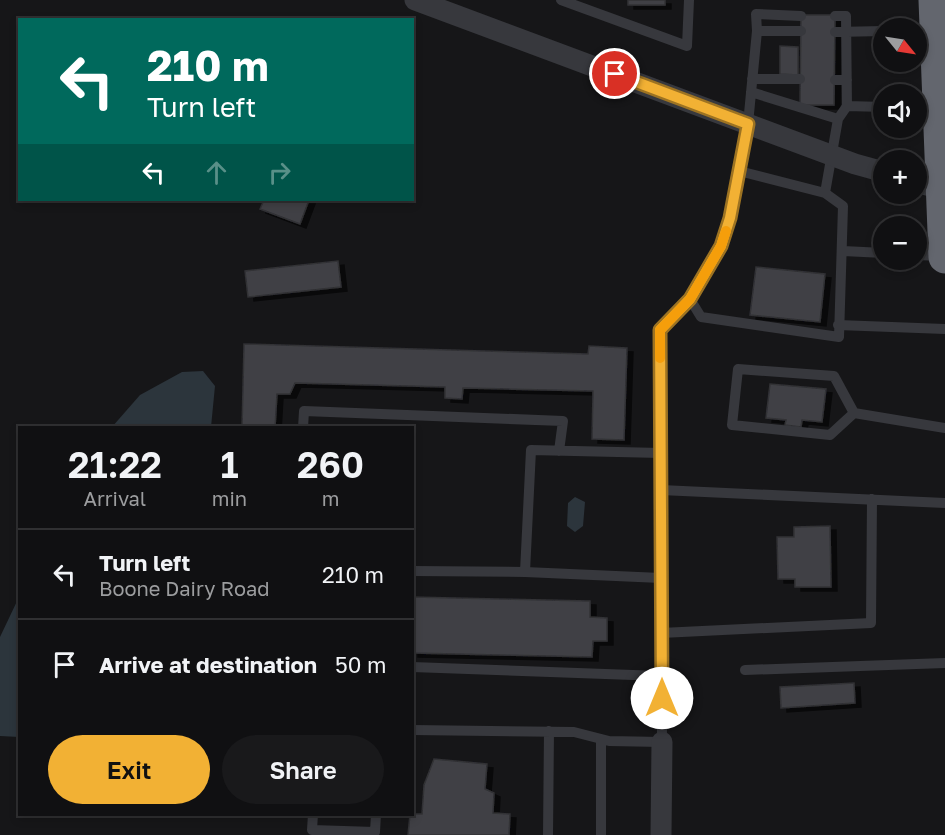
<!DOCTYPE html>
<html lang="en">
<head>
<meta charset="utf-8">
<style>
  body { margin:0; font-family:"Golos Text",sans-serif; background:#19191b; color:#f1f3f6; height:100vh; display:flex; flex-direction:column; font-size:22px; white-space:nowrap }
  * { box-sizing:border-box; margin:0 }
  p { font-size:20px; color:#9c9d9f }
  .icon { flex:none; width:33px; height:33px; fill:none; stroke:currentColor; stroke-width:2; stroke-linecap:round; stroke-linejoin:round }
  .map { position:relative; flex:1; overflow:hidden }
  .sheet { position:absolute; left:18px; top:426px; width:396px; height:390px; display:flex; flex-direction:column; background:#101012; border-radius:0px; box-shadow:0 3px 9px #0003,0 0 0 2px #303032 }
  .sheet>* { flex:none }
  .top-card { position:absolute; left:18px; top:18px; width:396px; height:183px; border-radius:0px; box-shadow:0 3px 9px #0003,0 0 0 2px #303032; background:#00695c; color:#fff; overflow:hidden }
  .needle { width:39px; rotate:120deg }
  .buttons { position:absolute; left:873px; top:18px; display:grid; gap:12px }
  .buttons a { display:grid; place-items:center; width:54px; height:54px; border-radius:50%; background:#101012; box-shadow:0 3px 9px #0003,0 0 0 2px #303032; font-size:30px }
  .pin { position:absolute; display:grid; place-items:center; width:51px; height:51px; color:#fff; margin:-26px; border:3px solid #fff; border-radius:50%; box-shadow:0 2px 6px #0007 }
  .me { position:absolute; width:66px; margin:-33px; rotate:0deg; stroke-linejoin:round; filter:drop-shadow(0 0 4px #0008) }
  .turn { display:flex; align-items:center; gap:21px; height:126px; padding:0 30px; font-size:27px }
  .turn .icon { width:78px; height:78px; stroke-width:2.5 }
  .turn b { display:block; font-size:42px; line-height:51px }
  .lanes { display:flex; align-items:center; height:57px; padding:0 30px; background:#0003; justify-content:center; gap:30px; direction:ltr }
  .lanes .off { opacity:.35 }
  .eta { display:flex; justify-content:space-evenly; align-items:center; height:102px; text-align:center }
  .eta b { font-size:36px; font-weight:600; line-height:42px }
  .cta { display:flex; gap:12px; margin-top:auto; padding:12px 30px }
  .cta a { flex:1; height:69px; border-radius:36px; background:#f2b134; color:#111; font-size:24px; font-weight:600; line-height:69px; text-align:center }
  .cta a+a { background:#19191b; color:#f1f3f6 }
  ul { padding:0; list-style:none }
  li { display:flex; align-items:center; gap:18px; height:90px; padding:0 30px; border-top:2px solid #303032 }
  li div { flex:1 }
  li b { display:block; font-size:22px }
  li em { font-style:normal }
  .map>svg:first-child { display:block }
  .water { fill:#2c353c }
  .building { fill:#404145; stroke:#303034; stroke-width:1.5; filter:url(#shadow) }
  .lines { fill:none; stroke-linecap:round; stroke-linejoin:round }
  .lane { stroke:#37383d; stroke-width:10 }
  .street { stroke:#37383d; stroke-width:21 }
  .highway { stroke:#63666e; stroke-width:33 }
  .route-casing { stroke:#9d7322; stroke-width:15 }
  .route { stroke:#f2b134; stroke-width:10 }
  .slow { stroke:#f59e0b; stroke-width:10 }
</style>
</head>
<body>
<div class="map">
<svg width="945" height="835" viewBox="0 0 945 835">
  <defs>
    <filter id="shadow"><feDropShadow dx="6" dy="4" stdDeviation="0" flood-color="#0009"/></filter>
  </defs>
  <rect width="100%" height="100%" fill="#161618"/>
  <path class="water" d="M203 371 215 386 211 427H112L140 395 182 372Z
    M575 497 585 502 583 526 575 532 567 526 568 503Z
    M19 597V737L0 736V637Z"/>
  <path class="building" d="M628 0H665V5H628Z
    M801 15H835L834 105H800Z
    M780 46 798 47V75L780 74Z
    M264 200H309L300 224 260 209Z
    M338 261 341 287 248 297 245 271Z
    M756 267 825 274 820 322 750 315Z
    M244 344 588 354 589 346 627 348 624 440 592 439 593 391 463 388 462 399 445 398V387L295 383 290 394H277L275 428H242Z
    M770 384 826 389 822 422 802 420 801 427 785 425 786 420 766 418Z
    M830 526 831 587H795V579H778L777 537H794V527Z
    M412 597 590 601V617L607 618V641H593L592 657 412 653Z
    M854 683 855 703 781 708 780 687Z
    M434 759 487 764 485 789 494 793 493 813 510 814 509 835H408L410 814H422L424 785Z"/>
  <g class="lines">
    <path class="lane" d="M561 0 687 46 689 0
      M835 16H846L847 106 884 107
      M757 31 756 14 801 16
      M835 32 884 31
      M752 79H800
      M835 80H847
      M751 92 838 119
      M916 108 937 109
      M739 171 825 193
      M843 251 884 253
      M916 255 942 256
      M690 299 701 317 839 337 843 206 825 193 838 119 847 106
      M838 325 945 329
      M738 369 834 376 854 413 830 435 732 425Z
      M854 413 945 428
      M303 428 304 411 563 421 559 451
      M661 453 531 450 525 572 661 578
      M661 490 945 503
      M412 571 525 572
      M661 633 871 623 872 499
      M412 667 661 676
      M745 670 945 663
      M412 730 574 732 609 741 662 742 660 330 690 299 721 246 730 217 748 124 757 31H801
      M313 814 312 830 375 832 376 814
      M548 835 549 731
      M601 835V739"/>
    <path class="street" d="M415 0 855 164 884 172
      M916 182 944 190
      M661 835 662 742"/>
    <path class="highway" d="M935 0 945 257"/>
  </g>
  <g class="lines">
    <defs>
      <path id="route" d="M615 74 748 124 730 218 721 246 690 299 660 330 662 698"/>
    </defs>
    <use href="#route" class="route-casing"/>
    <use href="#route" class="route"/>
    <path class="slow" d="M660 358V330L690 299 721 246 726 231"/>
  </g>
</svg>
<div class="buttons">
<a><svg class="needle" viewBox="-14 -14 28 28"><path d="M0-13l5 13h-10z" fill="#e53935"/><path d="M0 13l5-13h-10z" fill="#9c9d9f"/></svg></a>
<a><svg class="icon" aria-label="sound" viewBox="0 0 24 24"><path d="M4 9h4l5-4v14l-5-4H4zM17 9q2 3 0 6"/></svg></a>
<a>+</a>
<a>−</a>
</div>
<div class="pin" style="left:615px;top:74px;background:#d93025"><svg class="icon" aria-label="arrive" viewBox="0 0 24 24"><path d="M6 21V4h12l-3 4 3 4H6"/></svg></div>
<svg class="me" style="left:662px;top:698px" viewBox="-20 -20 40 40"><circle r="19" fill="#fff"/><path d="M0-13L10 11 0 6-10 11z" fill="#f2b134"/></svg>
<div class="top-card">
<div class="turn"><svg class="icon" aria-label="left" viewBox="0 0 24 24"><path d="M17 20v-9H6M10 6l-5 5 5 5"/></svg><div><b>210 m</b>Turn left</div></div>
<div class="lanes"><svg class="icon" aria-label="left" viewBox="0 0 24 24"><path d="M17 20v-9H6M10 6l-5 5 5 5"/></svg><svg class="icon off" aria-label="ahead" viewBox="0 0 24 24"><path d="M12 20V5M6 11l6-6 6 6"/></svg><svg class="icon off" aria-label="right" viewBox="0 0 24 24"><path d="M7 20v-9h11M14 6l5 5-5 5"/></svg></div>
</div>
<section class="sheet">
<div class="eta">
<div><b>21:22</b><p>Arrival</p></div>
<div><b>1</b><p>min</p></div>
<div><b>260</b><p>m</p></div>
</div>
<ul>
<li><svg class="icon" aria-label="left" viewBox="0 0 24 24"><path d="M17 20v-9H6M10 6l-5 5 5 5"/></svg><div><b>Turn left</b><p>Boone Dairy Road</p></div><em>210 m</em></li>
<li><svg class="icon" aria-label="arrive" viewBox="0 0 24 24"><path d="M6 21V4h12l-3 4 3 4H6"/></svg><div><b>Arrive at destination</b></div><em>50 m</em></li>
</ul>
<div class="cta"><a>Exit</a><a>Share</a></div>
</section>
</div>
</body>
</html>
